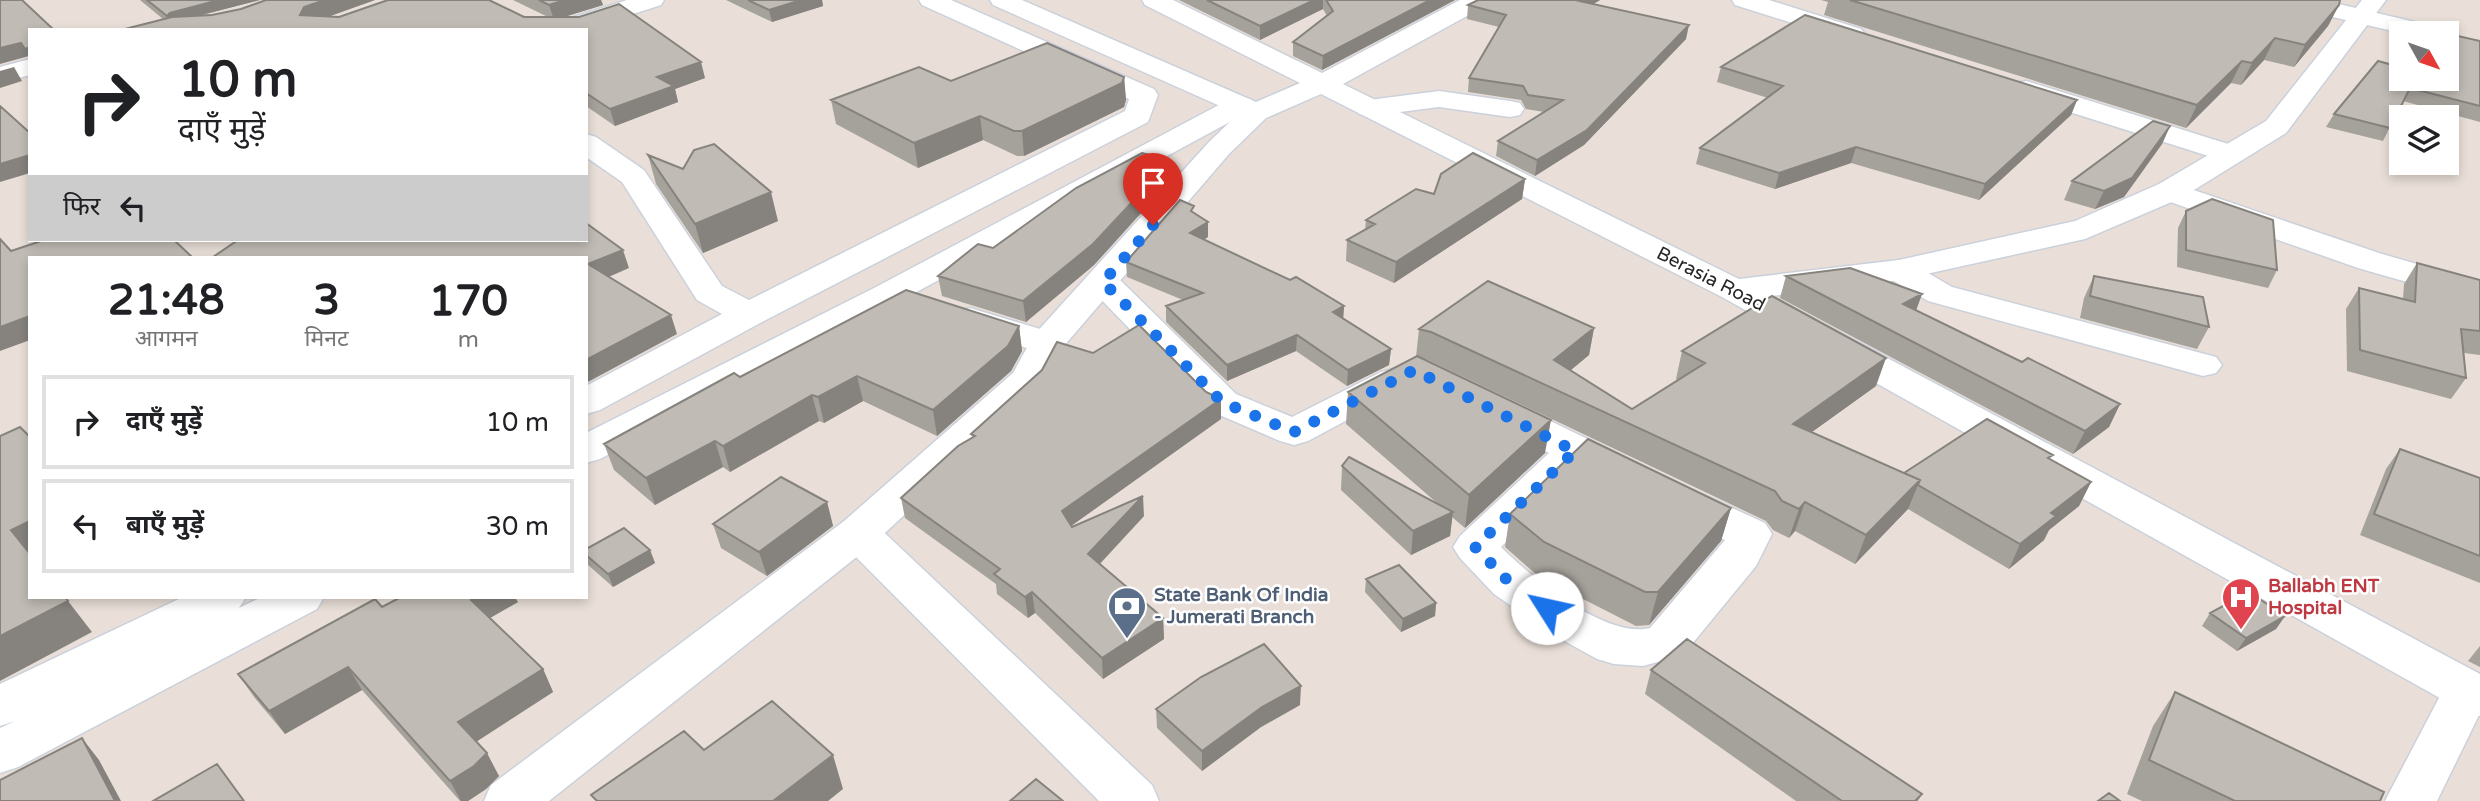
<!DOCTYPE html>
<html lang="hi">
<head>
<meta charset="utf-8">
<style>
  body { margin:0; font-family:"Varela Round","Noto Sans Devanagari",sans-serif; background:#f6f6f6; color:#202124; height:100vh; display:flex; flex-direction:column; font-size:26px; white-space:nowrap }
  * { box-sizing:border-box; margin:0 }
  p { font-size:23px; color:#757577 }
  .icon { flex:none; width:38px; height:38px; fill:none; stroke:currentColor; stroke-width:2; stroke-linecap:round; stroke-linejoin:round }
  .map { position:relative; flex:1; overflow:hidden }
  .details { position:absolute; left:28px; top:256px; width:560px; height:343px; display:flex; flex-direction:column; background:#fff; border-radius:0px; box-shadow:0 4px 10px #0003 }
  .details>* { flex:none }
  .hud { position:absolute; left:28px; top:28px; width:560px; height:214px; border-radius:0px; box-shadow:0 4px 10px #0003; background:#fff; color:#202124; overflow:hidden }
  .needle { width:46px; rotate:130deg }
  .tools { position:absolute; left:2389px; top:21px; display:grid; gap:14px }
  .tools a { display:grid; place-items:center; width:70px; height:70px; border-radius:0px; background:#fff; box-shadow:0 4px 10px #0003; font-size:35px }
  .pin { position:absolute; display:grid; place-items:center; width:60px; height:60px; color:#fff; margin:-72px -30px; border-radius:50% 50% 50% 0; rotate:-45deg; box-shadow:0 0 7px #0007 }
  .pin .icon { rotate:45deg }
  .me { position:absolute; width:77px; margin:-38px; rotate:305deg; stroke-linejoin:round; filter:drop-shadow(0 0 5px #0008) }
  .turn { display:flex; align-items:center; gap:24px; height:147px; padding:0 35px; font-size:32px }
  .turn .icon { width:91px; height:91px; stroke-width:2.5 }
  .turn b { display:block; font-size:49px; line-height:60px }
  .then { display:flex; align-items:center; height:66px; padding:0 35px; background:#0003; gap:14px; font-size:26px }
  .eta { display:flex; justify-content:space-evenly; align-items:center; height:119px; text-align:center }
  .eta b { font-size:42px; font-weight:700; line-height:49px }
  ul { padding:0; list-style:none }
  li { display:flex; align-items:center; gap:21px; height:94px; margin:0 14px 10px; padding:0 21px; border:4px solid #e0e0e0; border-radius:0px }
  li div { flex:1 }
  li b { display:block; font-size:26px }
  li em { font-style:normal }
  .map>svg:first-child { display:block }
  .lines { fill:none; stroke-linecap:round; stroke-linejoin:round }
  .minor-casing { stroke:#cbd1db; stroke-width:3 }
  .tertiary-casing { stroke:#cbd1db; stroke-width:3 }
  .minor { fill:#fff; fill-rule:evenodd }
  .tertiary { fill:#fff; fill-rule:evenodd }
  .wall { fill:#a5a19b }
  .shaded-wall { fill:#86837e }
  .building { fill:#c0bbb4; stroke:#86837e; stroke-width:2 }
  .route { stroke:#1a73e8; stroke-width:12; stroke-dasharray:0 21.6 }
  .labels { text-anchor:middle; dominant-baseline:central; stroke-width:5; stroke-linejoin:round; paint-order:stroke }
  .street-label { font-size:19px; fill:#262626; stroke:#fff }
  .health-label { font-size:19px; font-weight:bold; fill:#be3a42; stroke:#fff; text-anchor:start }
  .service-label { font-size:19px; font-weight:bold; fill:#4e5e75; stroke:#fff; text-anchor:start }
</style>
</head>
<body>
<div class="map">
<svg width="2480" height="801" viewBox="0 0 2480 801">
  <rect width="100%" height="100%" fill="#e9dfd8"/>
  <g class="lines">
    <defs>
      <path id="minor" d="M627 0H664L661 5 584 30H546L549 25Z
        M919 0H951L1154 89 1158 95 1148 122 762 322 600 410 586 414V386L722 314 697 300 622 182 586 157V134L596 137 644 170 722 286 749 300 1125 111 1129 99 922 5Z
        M1732 0H1769L1861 29 1865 34 1861 39 1852 42 1843 39 1735 5Z
        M2279 0H2322L2440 28 2444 33H2401L2282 5Z
        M30 59V75L0 83V67Z
        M2026 81 2241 148 2246 154 2241 160 2231 163 2221 160 2016 95 2012 89 2016 83Z
        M1439 91 1510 101 1520 103 1524 109 1520 115 1510 117 1439 107 1369 116 1359 114 1355 108 1359 102 1369 100Z
        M1240 97 1250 99 1254 105 1250 111 900 301 600 459 586 463V433L876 287 1230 99Z
        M2170 182 2382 254 2480 282V303L2358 268 2159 198 2154 191 2159 184Z
        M1899 260 1911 263 1952 287 2216 357 2222 365 2216 373 2203 376 1928 301 1887 277 1882 270 1887 263Z
        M1103 272 1115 275 1236 394 1292 417 1381 372 1394 369 1407 372 1413 380 1407 388 1308 441 1294 445 1280 441 1208 410 1091 289 1086 282 1091 275Z
        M970 308 1060 335 1065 343 1060 351 1047 354 957 327 952 319 957 311Z
        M1501 401 1515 404 1637 463 1643 473 1637 483 1622 487 1580 469 1501 547C1531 577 1606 639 1650 628L1725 540 1665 511 1659 501 1665 491 1680 487 1695 491 1765 523 1772 534 1756 566 1683 655 1643 666 1614 664 1597 659 1550 633 1494 594 1460 558 1453 547 1460 536 1549 453 1487 422 1482 413 1487 404Z
        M858 518 873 522 1152 785 1159 801H1099L843 544 836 533 843 522Z
        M183 597H246L239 608 262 597H324L317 609 18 767 0 773V728L15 721 0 726V684Z
        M2467 671 2480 675V713L2437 801H2385L2450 677Z"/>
      <path id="tertiary" d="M990 0H1022L1256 102 1300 83 1145 5 1142 0H1173L1322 73 1460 0H1490L1487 5 1343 84 1739 279 1899 260 2075 221 2159 184 2266 121 2362 0H2386L2286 133 2181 198 2085 239 1899 280 1771 296 2480 674V716L2463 711 1722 297 1321 94 1266 118 1229 154 1063 347 1042 387 873 544 549 801H484L491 785 843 522 1013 373 1034 335 1209 142 1238 114 993 5Z"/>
    </defs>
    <use href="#minor" class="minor-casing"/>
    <use href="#tertiary" class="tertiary-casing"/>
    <use href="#minor" class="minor"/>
    <use href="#tertiary" class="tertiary"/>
  </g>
  <path class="wall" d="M140 0H260L202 15 375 0 329 16 339 17H548L513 0H601L603 5 564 17 705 78 675 89 678 102 615 126 586 106V30L163 19Z
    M726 0H822L823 6 772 22Z
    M1179 0H1455L1322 70 1293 56V42L1327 16 1323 9 1260 40Z
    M1478 0H1600L1593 4 1686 39 1584 145 1535 176 1496 156 1498 141 1544 112 1526 109 1521 100 1468 92 1469 78 1499 27 1467 19 1468 5Z
    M1821 0H2340L2339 5 2328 26 2294 67 2264 60 2241 85 2231 83 2186 128 1824 15 1828 2Z
    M2410 23H2429L2450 28 2453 35 2480 41V122L2403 101 2383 141 2326 127 2334 114 2378 61 2393 65 2401 42V79H2446V33H2405Z
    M1721 67 2077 100 2071 115 1979 200 1851 163 1775 189 1696 164 1700 148 1768 98 1717 82Z
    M1124 77 1126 100 1124 107 1024 156H1017L983 140 918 168 836 124 831 100 951 81Z
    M2170 126 2162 144 2124 197 2095 209 2064 200 2072 181Z
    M648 155 778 221 703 253 656 184Z
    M1170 161 1171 180 1151 200V202L1094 265 1026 322 942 296 938 276Z
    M1525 179 1522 199 1394 283 1346 261 1347 240 1365 230 1366 220 1434 194Z
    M2186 211 2277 270 2268 288 2177 267 2178 228Z
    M1194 214 1208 222V237L1203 240 1344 306 1343 318 1391 349 1389 365 1347 386 1296 351 1227 381 1166 322V306L1183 300 1127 277 1126 262Z
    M2417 263 2480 280V355L2464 353 2466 378 2451 399 2347 371 2346 309 2359 288 2403 299 2404 284Z
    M1786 276 1922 294 1916 310 2022 362 2120 404 2109 427 2073 454 1780 298Z
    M2094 276 2209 327 2197 349 2080 318 2084 298Z
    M1019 326 1022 351 1011 371 937 436 863 401 824 423 819 421 730 472 723 467 655 505 614 470 604 444 740 377Z
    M1594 328 1589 355 1571 370 1632 409 1678 380 1676 379 1682 351 1876 386 1812 432 1904 473 2050 460 2091 482 2079 506 2049 530 2044 540 2009 569 1908 509 1855 564 1795 531 1789 538 1773 530 1766 521 1428 360 1420 358 1545 453 1465 528 1452 517 1450 536 1411 555 1341 490 1342 466 1437 503 1346 424 1348 392 1416 357 1419 329Z
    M1206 392 1221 399V419L1071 526 1072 527 1144 516 1100 564 1163 618 1164 639 1103 679 1035 613 1028 618 997 594 996 584 905 518 901 498 972 437 971 434Z
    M2400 449 2480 478V583L2360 535 2386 469Z
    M827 502 833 526 767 576 721 548 713 524Z
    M1731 508 1721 541 1649 625 1636 626 1538 576 1505 547 1510 514Z
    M586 549 650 550 655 563 613 587 587 564 586 561Z
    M1366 579 1436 603 1435 616 1401 632 1365 592Z
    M518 602 490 618 543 669 553 692 476 742 499 776 486 789 468 801H460L362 690 285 734 254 697 238 674 382 607Z
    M2210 613 2285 616 2276 629 2237 651 2202 626Z
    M2480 646V667L2468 661Z
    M1651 670 1922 794 1918 801H1796L1645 694Z
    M2175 692 2380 801H2142L2127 794 2153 726Z
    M1300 705 1261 727 1202 771 1157 728 1156 709Z"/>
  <path class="shaded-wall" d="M219 0H260L174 22 171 26 167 16 170 13Z
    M325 0H375L311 23 300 15 304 7Z
    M565 0H601L603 5 554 20 549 5Z
    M801 0H822L823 6 772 22 769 10Z
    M1314 0H1323V9L1260 40V26Z
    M1430 0H1455L1322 70 1323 56Z
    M1581 0H1600L1577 14Z
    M2339 5 2328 26 2294 67 2305 45Z
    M1689 25 1686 39 1584 145 1535 176 1537 160Z
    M2275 38 2264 60 2241 85 2252 63Z
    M21 43 30 47V57L29 56 0 64V48Z
    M2242 61 2231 83 2186 128 2197 105Z
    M701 62 705 78 675 89 678 102 615 126 610 109 657 77Z
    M14 67 22 81 0 88V71Z
    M1124 77 1126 100 1124 107 1024 156 1022 131Z
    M2077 100 2071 115 1979 200 1985 184Z
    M980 116 983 140 918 168 914 143Z
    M2170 126 2162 144 2124 197 2095 209 2104 191Z
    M1856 147 1851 163 1775 189 1779 173Z
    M30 155V173L0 182V164Z
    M1170 161 1171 180 1151 200V202L1094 265 1026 322 1023 301Z
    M1525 179 1522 199 1394 283 1396 262Z
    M771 192 778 221 703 253 695 224Z
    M1208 222V237L1190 248V233Z
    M276 240H302L290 248 284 255Z
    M623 250 629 268 595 283 588 264Z
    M1922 294 1914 316 1903 304Z
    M1344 306 1343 322 1333 312Z
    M671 315 677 334 586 383V360Z
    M30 316V340L0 351V327Z
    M1019 326 1022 351 1011 371 937 436 933 410Z
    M1594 328 1589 355 1549 388 1554 360Z
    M1297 335 1296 351 1227 381V365Z
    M1391 349 1389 365 1347 386 1348 370Z
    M1886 358 1876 386 1784 452 1793 424Z
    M857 376 863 401 824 423 818 397Z
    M812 395 819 421 730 472 723 446Z
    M1221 399V419L1064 531 1062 511Z
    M2120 404 2109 427 2073 454 2085 431Z
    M1551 420 1545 453 1465 528 1469 495Z
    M715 441 723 467 655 505 646 478Z
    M1920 480 1908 509 1855 564 1866 535Z
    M2091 482 2079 506 2049 530 2044 540 2009 569 2020 544 2051 513Z
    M1143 496 1144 516 1090 574 1088 554Z
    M827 502 833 526 767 576 759 552Z
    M1805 502 1795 531 1789 538 1799 509Z
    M1731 508 1721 541 1649 625 1658 592Z
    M1453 512 1450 536 1411 555 1413 531Z
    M30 521V556L11 530Z
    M650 550 655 563 613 587 608 574Z
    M1032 592 1035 613 1028 618 1025 597Z
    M476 597H515L518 602 483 622 471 600Z
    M68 601 92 632 0 681V636Z
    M1436 603 1435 616 1401 632 1403 619Z
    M2285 616 2276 629 2237 651 2246 638Z
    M1163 618 1164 639 1103 679 1102 658Z
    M348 667 362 690 285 734 269 711Z
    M543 669 553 692 471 745 458 722Z
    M1301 686 1300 705 1261 727 1202 771V751L1262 707Z
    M82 738 99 760 121 801H115Z
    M487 753 499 776 486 789 468 801H461L450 781Z
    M833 755 843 789 828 801H773Z"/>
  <path class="building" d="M0 0H22L54 30H30V47L25 49 21 43 0 48Z
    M147 0H219L170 13 167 16Z
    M266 0H325L304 7 300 15 339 17 388 0H489L524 17H579L619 4 701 62 657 77 674 86 610 109 586 93V30H121L172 17 212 15 241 9Z
    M539 0H565L549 5Z
    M748 0H801L769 10Z
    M1207 0H1314L1260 26Z
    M1326 0H1430L1323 56 1293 42 1333 11Z
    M1478 0H1581L1579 1 1689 25 1587 130 1537 160 1498 141 1563 100 1528 95 1523 86 1469 78 1506 15 1468 5Z
    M1850 0H2340L2339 5 2305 45 2275 38 2252 63 2242 61 2197 105Z
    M1805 15 2077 100 1985 184 1856 147 1779 173 1700 148 1783 86 1721 67Z
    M2410 23H2429L2450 28 2453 35 2480 41V106L2410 88 2390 128 2334 114 2378 61 2396 66 2401 51V79H2446V33H2407Z
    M1047 43 1124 77 1122 83 1022 131H1014L980 116 914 143 831 100 919 67 951 81Z
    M0 106 30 133V155L0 164Z
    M2153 121 2170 126 2132 178 2104 191 2072 181Z
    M714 144 771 192 695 224 648 155 683 169 694 150Z
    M1142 153 1170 161 1148 182 1150 183 1093 244 1023 301 938 276 978 244 993 248 1076 188Z
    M1473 153 1525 179 1396 262 1347 240 1375 224 1366 220 1416 189 1434 194 1441 174Z
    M2212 199 2273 220 2277 270 2186 250V211Z
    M1180 200 1194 206 1191 211 1208 222 1190 233 1290 280 1296 277 1344 306 1333 312 1391 349 1348 370 1297 335 1227 365 1166 306 1203 293 1126 262Z
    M586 223 623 250 588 264 671 315 586 360V257H213L238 240H276L277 241H316L318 240H586Z
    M0 239 11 251 44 240H174L192 257H30V316L0 327Z
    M2417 263 2480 280V331L2461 329 2466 378 2360 350 2359 288 2415 302Z
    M1850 268 1922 294 1903 304 2022 362 2028 358 2120 404 2085 431 1786 276Z
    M2094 276 2203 297 2209 327 2090 296Z
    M1488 281 1594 328 1554 360 1632 409 1705 363 1682 351 1772 296 1886 358 1793 424 1920 480 1866 535 1805 502 1799 509 1782 501 1775 491 1431 332 1419 329Z
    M906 290 1019 326 1008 346 933 410 857 376 818 397 812 395 723 446 715 441 646 478 604 444 734 373 740 377Z
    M1139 325 1206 392 1221 399 1062 511 1072 527 1143 496 1088 554 1163 618 1102 658 1032 592 1025 597 994 574 1000 569 901 498 958 446 975 436 971 434 1042 370 1057 342 1093 353Z
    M1417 356 1551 420 1469 495 1348 392Z
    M1987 419 2053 455 2048 458 2091 482 2051 513 2056 516 2020 544 1918 485 1920 480 1904 473Z
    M20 427 30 437V521L11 530 30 554V597H65L68 601 0 636V436Z
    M1588 439 1731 508 1658 592H1645L1544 542 1510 514Z
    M2400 449 2480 478V556L2374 514Z
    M1349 457 1453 512 1413 531 1342 466Z
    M781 477 827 502 759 552 713 524Z
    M624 528 650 550 608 574 586 555V549Z
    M1399 565 1436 603 1403 619 1366 579Z
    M2249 592 2285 616 2246 638 2210 613Z
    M401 597H476L471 600 543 669 458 722 487 753 474 766 450 781 348 667 269 711 238 674 375 599 382 607Z
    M1687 639 1922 794 1915 801H1842L1651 670Z
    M1264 644 1301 686 1262 707 1202 751 1156 709 1201 677Z
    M2175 692 2384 792 2380 801H2235L2149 760Z
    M772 701 833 755 773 801H597L591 795 684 731 704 750Z
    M82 738 115 801H0V780Z
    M217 764 244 801H153Z
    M1036 779 1063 801H1010Z
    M2109 793 2120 801H2098Z"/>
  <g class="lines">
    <path class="route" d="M1153 225 1103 282 1222 402 1294 432 1414 370 1575 451 1475 547 1510 583 1547 608"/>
  </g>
  <defs>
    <symbol id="hospital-pin" viewBox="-11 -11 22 30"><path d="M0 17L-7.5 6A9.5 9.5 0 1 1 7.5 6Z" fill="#e0444e" stroke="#fff"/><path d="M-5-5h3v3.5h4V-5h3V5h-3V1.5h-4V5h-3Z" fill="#fff"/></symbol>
    <symbol id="bank-pin" viewBox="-11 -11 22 30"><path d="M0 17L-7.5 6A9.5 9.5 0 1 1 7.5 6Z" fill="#5c6f8a" stroke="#fff"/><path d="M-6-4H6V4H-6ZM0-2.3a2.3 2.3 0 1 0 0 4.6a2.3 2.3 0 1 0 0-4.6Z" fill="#fff"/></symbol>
  </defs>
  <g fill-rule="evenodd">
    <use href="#hospital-pin" x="2219" y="575" width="44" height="60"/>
    <use href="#bank-pin" x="1105" y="584" width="44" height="60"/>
  </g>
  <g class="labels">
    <g class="street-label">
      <text transform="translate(1711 279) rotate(27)">Berasia Road</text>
    </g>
    <g class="health-label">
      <text x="2268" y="586">Ballabh ENT<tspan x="2268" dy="22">Hospital</tspan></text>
    </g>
    <g class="service-label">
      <text x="1154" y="595">State Bank Of India<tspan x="1154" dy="22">- Jumerati Branch</tspan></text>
    </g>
  </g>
</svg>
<div class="tools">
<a><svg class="needle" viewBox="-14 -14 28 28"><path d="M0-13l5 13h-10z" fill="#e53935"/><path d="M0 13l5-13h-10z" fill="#757577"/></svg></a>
<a><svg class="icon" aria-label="layers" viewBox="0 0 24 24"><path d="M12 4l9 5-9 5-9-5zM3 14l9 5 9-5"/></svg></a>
</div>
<div class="pin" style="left:1153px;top:225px;background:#d93025"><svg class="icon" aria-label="arrive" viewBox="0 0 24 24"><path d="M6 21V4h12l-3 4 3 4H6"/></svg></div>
<svg class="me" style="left:1547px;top:608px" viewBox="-20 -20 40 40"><circle r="19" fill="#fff"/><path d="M0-13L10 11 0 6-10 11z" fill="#1a73e8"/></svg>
<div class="hud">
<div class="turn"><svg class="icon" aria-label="right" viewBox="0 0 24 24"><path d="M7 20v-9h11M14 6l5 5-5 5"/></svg><div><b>10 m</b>दाएँ मुड़ें</div></div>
<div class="then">फिर<svg class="icon" aria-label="left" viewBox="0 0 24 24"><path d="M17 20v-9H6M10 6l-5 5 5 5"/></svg></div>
</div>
<section class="details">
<div class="eta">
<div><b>21:48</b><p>आगमन</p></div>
<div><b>3</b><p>मिनट</p></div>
<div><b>170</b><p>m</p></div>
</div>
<ul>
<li><svg class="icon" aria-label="right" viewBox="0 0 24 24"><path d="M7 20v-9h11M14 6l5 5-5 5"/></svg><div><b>दाएँ मुड़ें</b></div><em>10 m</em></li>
<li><svg class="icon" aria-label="left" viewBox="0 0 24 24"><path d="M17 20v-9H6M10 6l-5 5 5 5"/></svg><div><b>बाएँ मुड़ें</b></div><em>30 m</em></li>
</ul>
</section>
</div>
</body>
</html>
